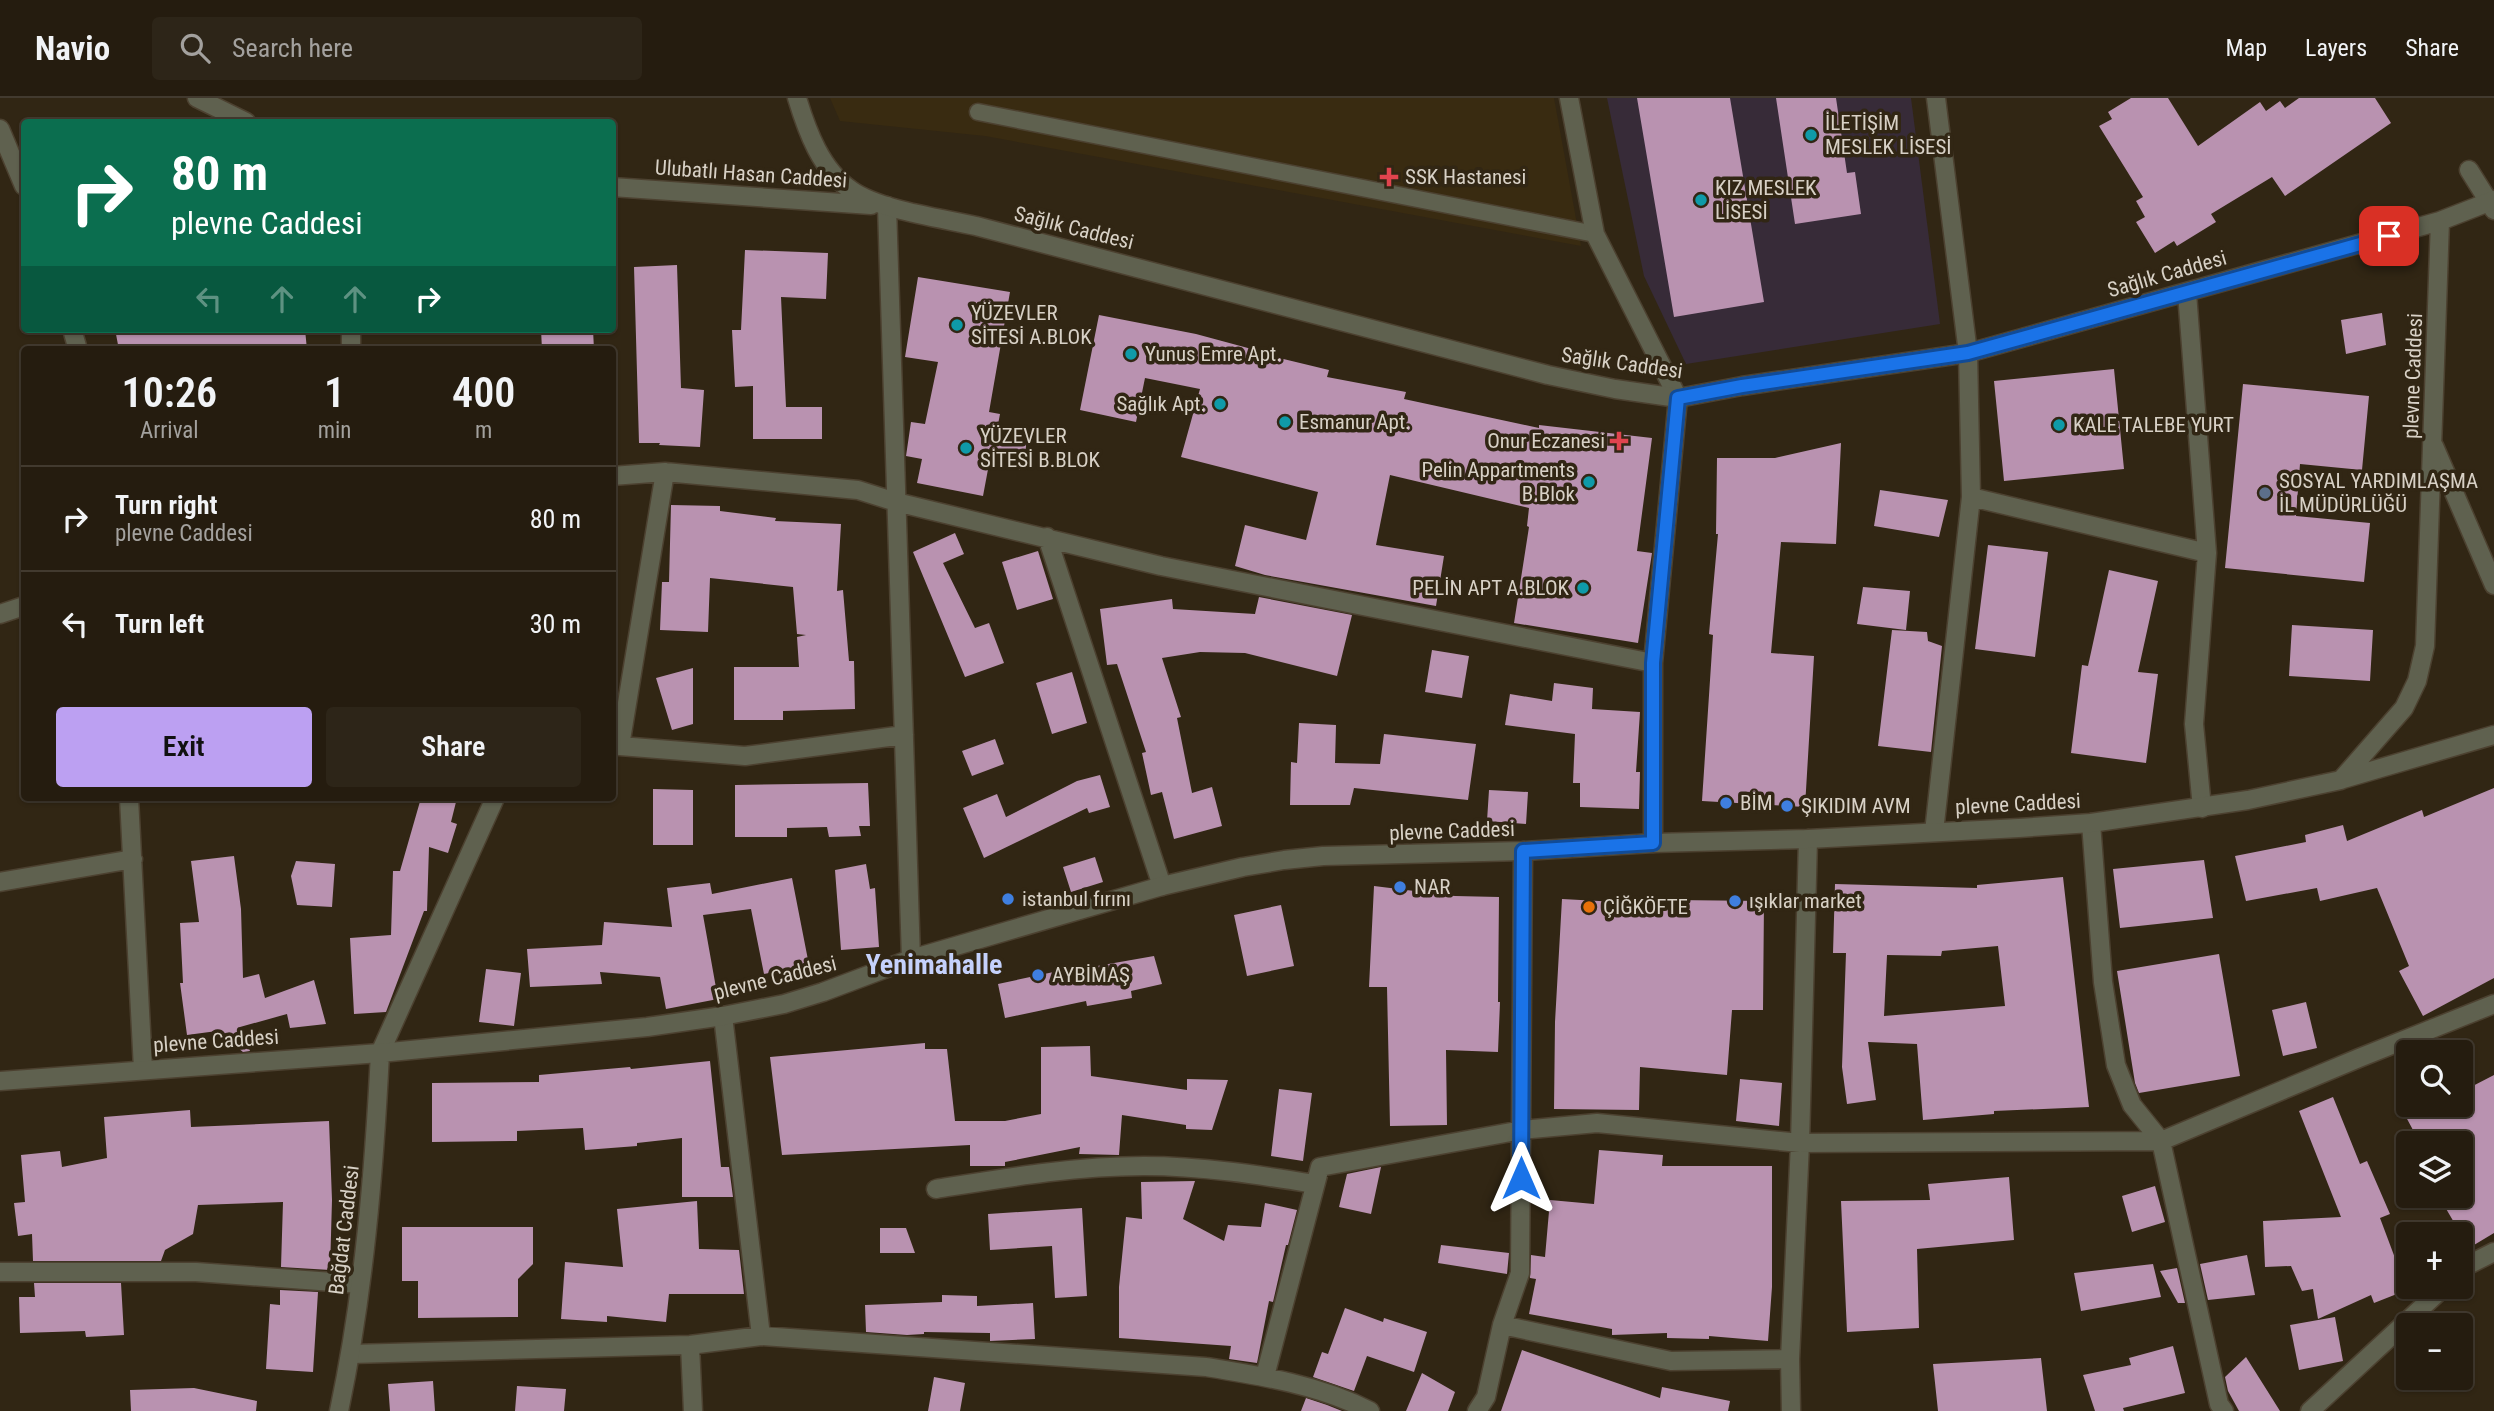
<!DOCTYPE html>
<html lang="en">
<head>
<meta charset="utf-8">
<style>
  body { margin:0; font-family:"Roboto Condensed",sans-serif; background:#2d2518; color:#f1f3f6; height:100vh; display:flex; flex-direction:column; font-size:26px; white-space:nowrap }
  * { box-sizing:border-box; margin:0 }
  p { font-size:23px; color:#a3a19e }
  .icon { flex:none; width:38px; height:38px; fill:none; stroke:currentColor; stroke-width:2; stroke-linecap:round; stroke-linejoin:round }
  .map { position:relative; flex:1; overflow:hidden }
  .drawer { position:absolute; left:21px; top:248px; width:595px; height:455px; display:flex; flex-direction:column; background:#251c0f; border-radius:7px; box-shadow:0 2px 5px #0004,0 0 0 2px #423a2f }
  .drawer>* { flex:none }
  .hud { position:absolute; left:21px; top:21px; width:595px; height:214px; border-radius:7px; box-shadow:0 2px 5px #0004,0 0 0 2px #423a2f; background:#0b6e4f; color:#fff; overflow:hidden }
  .controls { position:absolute; left:2396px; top:942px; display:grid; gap:14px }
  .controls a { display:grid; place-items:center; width:77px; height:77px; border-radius:7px; background:#251c0f; box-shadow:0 2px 5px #0004,0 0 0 2px #423a2f; font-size:35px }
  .pin { position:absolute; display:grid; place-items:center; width:60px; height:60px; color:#fff; margin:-30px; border-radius:14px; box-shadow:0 4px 10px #0006 }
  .me { position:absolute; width:77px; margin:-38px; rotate:0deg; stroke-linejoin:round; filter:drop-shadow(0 0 5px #0008) }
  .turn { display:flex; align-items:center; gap:24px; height:147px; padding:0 35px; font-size:32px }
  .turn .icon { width:91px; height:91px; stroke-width:2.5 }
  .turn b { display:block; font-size:49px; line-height:60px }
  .lanes { display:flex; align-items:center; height:66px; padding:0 35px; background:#0003; justify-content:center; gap:35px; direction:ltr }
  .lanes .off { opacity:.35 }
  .eta { display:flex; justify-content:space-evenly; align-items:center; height:119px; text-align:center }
  .eta b { font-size:42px; font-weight:600; line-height:49px }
  .cta { display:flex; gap:14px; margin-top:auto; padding:14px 35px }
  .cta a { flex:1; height:80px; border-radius:7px; background:#bca0f2; color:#111; font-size:28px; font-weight:600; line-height:80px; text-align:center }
  .cta a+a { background:#2d2518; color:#f1f3f6 }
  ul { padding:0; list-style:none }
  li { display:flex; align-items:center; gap:21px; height:105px; padding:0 35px; border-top:2px solid #423a2f }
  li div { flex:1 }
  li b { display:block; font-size:26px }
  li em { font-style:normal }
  header { display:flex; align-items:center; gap:42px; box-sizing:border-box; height:98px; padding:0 35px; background:#251c0f; border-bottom:2px solid #423a2f }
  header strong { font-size:33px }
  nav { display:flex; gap:38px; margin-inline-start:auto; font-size:24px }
  .search { width:490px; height:63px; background:#2d2518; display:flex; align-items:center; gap:18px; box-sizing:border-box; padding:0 24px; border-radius:7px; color:#a3a19e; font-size:26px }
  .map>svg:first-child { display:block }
  .built { fill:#392b11 }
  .education { fill:#372b38 }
  .building { fill:#b992b0; fill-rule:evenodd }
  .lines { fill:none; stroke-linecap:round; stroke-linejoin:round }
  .service-casing { stroke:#4c4130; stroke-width:19 }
  .minor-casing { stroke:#4c4130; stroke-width:21 }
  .tertiary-casing { stroke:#4c4130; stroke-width:21 }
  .service { stroke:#5f614f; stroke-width:16 }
  .minor { stroke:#5f614f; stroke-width:18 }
  .tertiary { stroke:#5f614f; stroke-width:18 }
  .route-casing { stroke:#114b97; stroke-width:18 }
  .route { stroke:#1a73e8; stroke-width:12 }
  .culture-dot { fill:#0f9aa8; stroke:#312614; stroke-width:2.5 }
  .health-dot { fill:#e0444e; stroke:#312614; stroke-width:2.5 }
  .service-dot { fill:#5c6f8a; stroke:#312614; stroke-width:2.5 }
  .shop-dot { fill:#3f7fe0; stroke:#312614; stroke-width:2.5 }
  .food-dot { fill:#e8710a; stroke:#312614; stroke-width:2.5 }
  .labels { text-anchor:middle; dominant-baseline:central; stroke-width:7; stroke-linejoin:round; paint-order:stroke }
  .poi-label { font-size:21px; fill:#d8d1c6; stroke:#312614; text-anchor:start }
  .street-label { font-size:21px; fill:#d8d1c6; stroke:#312614 }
  .district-label { font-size:28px; font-weight:bold; fill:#c5d1fb; stroke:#312614 }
</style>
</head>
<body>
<header>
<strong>Navio</strong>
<div class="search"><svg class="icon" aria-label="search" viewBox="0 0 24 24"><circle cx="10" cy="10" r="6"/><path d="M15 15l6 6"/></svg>Search here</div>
<nav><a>Map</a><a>Layers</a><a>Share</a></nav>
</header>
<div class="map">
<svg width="2494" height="1313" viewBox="0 0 2494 1313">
  <rect width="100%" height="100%" fill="#312614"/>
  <path class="built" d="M830 0H1554L1581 148 985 38 840 23Z"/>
  <path class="education" d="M1607 0H1911L1940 226 1686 266 1644 178Z"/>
  <path class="building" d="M1637 0H1730L1764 204 1674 219Z
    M1776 0H1836L1847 75 1855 74 1861 116 1795 126Z
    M2131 0H2168L2198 48 2260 4 2266 13 2280 3 2285 10 2299 0H2375L2391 25 2285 98 2272 79 2211 116 2216 124 2177 148 2174 143 2155 155 2136 124 2145 119 2136 103 2143 99 2099 28 2112 21 2108 14Z
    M745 152 828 155 826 201 781 199 786 309H822V341H753V288L735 289 732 232H741Z
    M677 167 681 290 704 292 700 349 659 347 660 345H639L634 169Z
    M918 179 1010 194 989 314 1000 316 996 337 1027 343 1022 372 989 366 983 398 917 385 922 361 906 358 911 324 925 326 938 264 905 259Z
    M2382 215 2386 247 2346 256 2341 222Z
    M1099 217 1196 236 1259 253 1258 255 1329 272 1327 279 1406 294 1404 301 1539 330V327L1652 340 1637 453 1652 455 1638 545 1514 525 1529 429 1527 428 1529 410 1390 377 1376 447 1444 458 1436 508 1265 477 1235 468 1245 427 1306 442 1318 394 1181 359 1200 291 1145 280 1136 324 1080 312Z
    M115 231H305L307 252H119Z
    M541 231H593L594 252H542Z
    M2114 271 2124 371 2004 383 1994 283Z
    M2243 286 2369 298 2362 372 2300 366 2296 418 2370 425 2364 484 2225 470Z
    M1841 345 1836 446 1781 444 1771 555 1814 558 1805 709 1702 703 1713 537 1709 536 1718 436H1716L1717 360H1775Z
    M1880 392 1948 402 1939 439 1874 428Z
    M671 407 720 408V413L776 420 775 423 841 426 837 493 843 492 849 563H854L855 611 783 613V622H734V569H799L797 539 806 537 797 536 793 489 710 480 708 534 660 532 662 484H669Z
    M955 435 964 456 943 465 975 530 989 525 1004 565 965 579 913 454Z
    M1988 447 2048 454 2035 559 1975 551Z
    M1038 453 1053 501 1017 512 1002 464Z
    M2109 472 2158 483 2138 574 2158 576 2146 665 2071 655 2082 567 2088 568Z
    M1863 489 1910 493 1906 532 1857 526Z
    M1259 499 1352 517 1337 578 1245 555 1200 554 1162 560 1181 619 1177 620 1192 695 1212 689 1222 728 1174 741 1162 694 1151 697 1142 655 1146 654 1117 566 1107 567 1100 511 1172 501 1173 511 1255 516Z
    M2292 527 2373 532 2370 583 2289 578Z
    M1892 532 1927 534 1928 543 1942 548 1931 654 1878 648Z
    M1432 552 1469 558 1462 600 1425 594Z
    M693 570V626L672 632 656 580Z
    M1072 574 1087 625 1052 636 1036 585Z
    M1554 585 1593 590 1592 611 1640 614 1636 674H1640L1639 711 1580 709V685H1573L1575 636 1505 627 1510 596 1552 603Z
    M1299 625 1336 627 1335 665 1380 666 1384 636 1476 646 1468 702 1354 690 1350 707H1290L1291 664 1297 665Z
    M995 641 1004 666 972 678 962 653Z
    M1100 677 1110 709 1089 715 1087 710 984 760 963 710 997 696 1006 719 1077 683Z
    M868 685 870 728H859L861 738 829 739 827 729 787 730V739H735V687Z
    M2494 690V880L2423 918 2399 873 2409 868 2377 790 2320 803 2317 790 2246 803 2235 758 2306 744 2305 737 2343 727 2347 743 2422 712 2424 719Z
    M653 691 693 692V747H653Z
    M1489 692 1528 694 1526 726 1487 723Z
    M421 700H457L451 724 457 726 448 755 429 749 427 813H424L386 914 354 916 350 840 391 837 393 773H400Z
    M234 758 241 811 243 880 259 876 265 900 314 882 326 926 290 930 287 916 240 929 250 953 243 954 217 933 187 937 180 885H183L180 825 199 824 191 763Z
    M1095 759 1103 784 1071 794 1063 769Z
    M2204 762 2213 820 2120 830 2113 771Z
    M296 763 335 766 332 809 297 807 291 778Z
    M866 766 870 791 875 790 879 849 841 852 835 772Z
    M2063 779 2089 1009 1994 1013V1016L1923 1022 1917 946 1868 944 1876 1002 1847 1006 1842 969 1846 855H1833L1835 786 1977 790V787ZM1998 848 2005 908 1884 918 1887 857 1941 858 1942 853Z
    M792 780 809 867 764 876 751 811 703 817 718 901 666 911 660 879 600 874 602 886 530 889 527 851 602 847 604 824 672 829 667 790 710 785 712 796Z
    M1374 788 1455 798 1499 799 1498 904H1500L1498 954 1446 952 1447 1027 1390 1028 1387 889H1369Z
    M1562 801 1673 807V802L1764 803 1763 912H1732L1727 977 1640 969 1639 1012 1554 1011 1555 924Z
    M1281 807 1294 868 1247 878 1234 817Z
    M2219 856 2240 978 2139 995 2135 985 2117 873Z
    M1154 858 1162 886 1131 893 1132 900 1087 908 1086 903 1005 920 998 886 1063 872V874Z
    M486 871 521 875 514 928 479 924Z
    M2306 904 2317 950 2283 958 2272 912Z
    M925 945V951H947L955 1023H1005L1041 1016V949L1090 948 1091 978 1187 992V981L1228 982 1212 1032 1186 1031V1027L1122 1017 1119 1057 1079 1056 1080 1049 1005 1064V1068H970V1047L782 1057 770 959Z
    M710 963 721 1069H729L733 1099H682V1040L637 1045V1048L585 1052 583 1030 517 1033V1043L432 1044V985L539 984V977L630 969 631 971Z
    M2494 977V1135L2469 1150 2438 1097H2460V1045H2420L2399 1006H2472L2465 992Z
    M1740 981 1782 985 1779 1028 1736 1023Z
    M1279 991 1312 995 1303 1063 1271 1058Z
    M2333 999 2360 1066 2367 1063 2390 1116 2380 1120 2407 1192 2374 1205 2371 1197 2318 1221 2313 1191 2302 1193 2291 1168 2265 1169 2263 1123 2341 1119 2299 1013Z
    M190 1012 191 1029 329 1023 332 1102 330 1172 281 1169 283 1104 198 1107 193 1136 165 1152 161 1163H33L32 1136 18 1138 14 1105 25 1104 21 1057 60 1053 62 1069 107 1060 104 1019Z
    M1599 1052 1663 1057 1662 1068H1772V1189L1768 1243 1709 1238V1241L1667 1240V1235L1612 1237V1231L1529 1216 1536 1181 1530 1180 1531 1157 1545 1159 1550 1102 1594 1106Z
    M1381 1069 1371 1116 1339 1109 1347 1076Z
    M2009 1079 2014 1142 1917 1151 1919 1230 1847 1234 1841 1103 1930 1102 1928 1086Z
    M1195 1083 1183 1121 1224 1143 1228 1127 1261 1129 1265 1105 1297 1112 1288 1147H1286L1273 1204 1269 1203 1257 1265 1229 1261 1231 1248 1119 1240V1189L1126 1119 1142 1121 1141 1084Z
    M2155 1088 2165 1124 2132 1134 2122 1098Z
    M697 1103 699 1151 739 1152 744 1196H669L666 1224 607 1218V1224L561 1221 565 1164 623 1169 617 1111Z
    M1082 1110 1087 1198 1055 1200 1052 1148 990 1152 988 1116Z
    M402 1129H533V1166L518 1181V1219L418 1220V1183H402Z
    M880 1130H906L915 1155H880Z
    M1441 1147 1509 1155 1507 1176 1438 1165Z
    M2247 1157 2255 1197 2208 1202 2200 1166Z
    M2153 1166 2161 1199 2081 1213 2074 1175Z
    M2177 1170 2185 1205H2178L2160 1173Z
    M34 1185H121L124 1237 86 1239 85 1233 20 1235 19 1199H35Z
    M280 1192 318 1194 313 1274 266 1271 270 1206 280 1207Z
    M942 1197 977 1198V1208L1033 1205 1035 1241 990 1243V1235L924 1234V1236L907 1237 866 1234 865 1207 942 1204Z
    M1345 1210 1383 1224 1384 1220 1427 1234 1414 1274 1367 1258 1354 1293 1313 1279 1322 1254 1328 1256Z
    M2335 1219 2343 1263 2299 1272 2290 1227Z
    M2173 1248 2185 1295 2123 1310 2124 1313H2095L2083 1277 2131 1267 2129 1260Z
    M1522 1252 1660 1300 1662 1289 1730 1303 1728 1313H1501Z
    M2246 1259 2280 1313H2239L2228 1293 2225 1279Z
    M2041 1260 2047 1313H1938L1933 1266Z
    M1422 1275 1455 1294 1448 1313H1406Z
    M934 1279 965 1285 960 1313H928Z
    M433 1283 435 1313H390L388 1286Z
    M517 1288 566 1291 564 1313H515Z
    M194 1290 257 1303 256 1313H131L130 1292Z
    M1306 1300 1327 1307 1342 1313H1301Z"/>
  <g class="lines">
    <defs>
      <path id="service" d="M978 14 1595 136"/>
      <path id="minor" d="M1569 0 1595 136 1678 300 1653 565V745
        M0 31 24 88
        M2469 72 2494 112
        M887 108 911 861
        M2187 195 2207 455 2194 626 2202 710
        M72 231 78 252
        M351 231V252
        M2434 348 2494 487
        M612 378 665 374 858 392 896 404 1161 468 1653 565
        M1971 399 2207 455
        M1047 439 1162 788
        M0 516 24 508
        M612 644 620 648 745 658 904 637
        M620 648 665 374
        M129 700 143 971
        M2091 725 2103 884 2116 967 2132 1007 2161 1043 2219 1306 2224 1313
        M1934 734 1971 399 1968 255 1936 0
        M0 784 133 761
        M723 918 761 1238
        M380 955 495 700
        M936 1091C1005 1080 1074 1068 1144 1068 1202 1068 1259 1077 1315 1086
        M0 1174H196L360 1186
        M2460 1174 2468 1167 2494 1154
        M1502 1227 1671 1263 1790 1261
        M690 1247 693 1313
        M351 1256 690 1247 761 1238 1206 1269C1262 1278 1319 1287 1370 1313
        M1265 1278 1320 1069 1522 1032 1597 1025 1800 1045 2161 1043 2359 960 2494 906
        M1477 1313 1486 1299 1502 1227 1520 1175 1523 753
        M1791 1313 1790 1261 1800 1045 1808 741
        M2310 1313 2445 1188"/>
      <path id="tertiary" d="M197 0 246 24
        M797 0C807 33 821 72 851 92 879 112 941 120 976 128L1548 277 1615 291 1678 300 1742 288 1968 255 2440 123 2494 102
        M612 89 871 107
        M2343 681 2494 637
        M0 983 380 955 647 929 723 918 784 906 823 894 911 861 1162 788 1243 769 1284 762 1323 758 1523 753 1653 745 1808 741 2019 730 2091 725 2248 702 2341 682 2404 610 2417 583 2425 548 2440 123
        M339 1313C364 1195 374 1075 380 955"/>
    </defs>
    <use href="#service" class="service-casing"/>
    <use href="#minor" class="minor-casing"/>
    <use href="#tertiary" class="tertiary-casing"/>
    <use href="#service" class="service"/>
    <use href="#minor" class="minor"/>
    <use href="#tertiary" class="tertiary"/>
  </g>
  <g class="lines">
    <defs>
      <path id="route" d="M1521 1080 1523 753 1653 745V565L1678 300 1742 288 1968 255 2389 138"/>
    </defs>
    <use href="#route" class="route-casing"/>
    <use href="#route" class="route"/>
  </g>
  <g class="culture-dot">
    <circle cx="1811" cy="37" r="7"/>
    <circle cx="1701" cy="102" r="7"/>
    <circle cx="957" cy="227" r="7"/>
    <circle cx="1131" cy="256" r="7"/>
    <circle cx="1220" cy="306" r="7"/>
    <circle cx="1285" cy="324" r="7"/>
    <circle cx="2059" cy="327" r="7"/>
    <circle cx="966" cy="350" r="7"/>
    <circle cx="1589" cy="384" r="7"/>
    <circle cx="1583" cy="490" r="7"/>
  </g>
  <g class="health-dot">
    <path d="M1385.5 68.5h7v7h7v7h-7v7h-7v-7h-7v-7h7z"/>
    <path d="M1615.5 332.5h7v7h7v7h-7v7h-7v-7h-7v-7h7z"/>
  </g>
  <circle class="service-dot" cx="2265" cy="395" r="7"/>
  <g class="shop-dot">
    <circle cx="1726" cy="705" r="7"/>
    <circle cx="1787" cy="708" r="7"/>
    <circle cx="1400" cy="789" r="7"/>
    <circle cx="1008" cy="801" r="7"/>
    <circle cx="1735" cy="803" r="7"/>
    <circle cx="1038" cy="877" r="7"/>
  </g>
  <circle class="food-dot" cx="1589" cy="809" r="7"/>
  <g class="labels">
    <g class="poi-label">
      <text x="1825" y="25">İLETİŞİM<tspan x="1825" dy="24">MESLEK LİSESİ</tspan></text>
      <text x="1405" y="79">SSK Hastanesi</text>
      <text x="1715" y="90">KIZ MESLEK<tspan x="1715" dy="24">LİSESİ</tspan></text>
      <text x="971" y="215">YÜZEVLER<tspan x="971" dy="24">SİTESİ A.BLOK</tspan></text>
      <text x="1145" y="256">Yunus Emre Apt.</text>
      <text x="1206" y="306" text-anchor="end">Sağlık Apt.</text>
      <text x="1299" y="324">Esmanur Apt.</text>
      <text x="2073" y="327">KALE TALEBE YURT</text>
      <text x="980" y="338">YÜZEVLER<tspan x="980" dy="24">SİTESİ B.BLOK</tspan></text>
      <text x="1605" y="343" text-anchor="end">Onur Eczanesi</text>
      <text x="1575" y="372" text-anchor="end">Pelin Appartments<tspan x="1575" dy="24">B.Blok</tspan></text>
      <text x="2279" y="383">SOSYAL YARDIMLAŞMA<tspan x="2279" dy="24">İL MÜDÜRLÜĞÜ</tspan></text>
      <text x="1569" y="490" text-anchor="end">PELİN APT A.BLOK</text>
      <text x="1740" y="705">BİM</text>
      <text x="1801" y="708">ŞIKIDIM AVM</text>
      <text x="1414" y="789">NAR</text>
      <text x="1022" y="801">istanbul fırını</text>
      <text x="1749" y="803">ışıklar market</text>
      <text x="1603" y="809">ÇİĞKÖFTE</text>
      <text x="1052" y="877">AYBİMAŞ</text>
    </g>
    <g class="street-label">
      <text transform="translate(751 76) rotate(4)">Ulubatlı Hasan Caddesi</text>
      <text transform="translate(1074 130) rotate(14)">Sağlık Caddesi</text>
      <text transform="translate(2167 176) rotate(-16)">Sağlık Caddesi</text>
      <text transform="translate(1622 265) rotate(8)">Sağlık Caddesi</text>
      <text transform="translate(2413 278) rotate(-88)">plevne Caddesi</text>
      <text transform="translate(2018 706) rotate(-3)">plevne Caddesi</text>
      <text transform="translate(1452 733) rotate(-2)">plevne Caddesi</text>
      <text transform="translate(775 880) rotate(-14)">plevne Caddesi</text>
      <text transform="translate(216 943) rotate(-4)">plevne Caddesi</text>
      <text transform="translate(344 1132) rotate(-83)">Bağdat Caddesi</text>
    </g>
    <g class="district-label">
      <text x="934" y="866">Yenimahalle</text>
    </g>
  </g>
</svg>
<div class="controls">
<a><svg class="icon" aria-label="search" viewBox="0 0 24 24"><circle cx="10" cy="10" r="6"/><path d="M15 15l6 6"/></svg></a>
<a><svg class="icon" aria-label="layers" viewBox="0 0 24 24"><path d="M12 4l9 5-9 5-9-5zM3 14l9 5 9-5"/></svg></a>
<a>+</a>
<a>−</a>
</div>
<div class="pin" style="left:2389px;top:138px;background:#d93025"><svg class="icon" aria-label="arrive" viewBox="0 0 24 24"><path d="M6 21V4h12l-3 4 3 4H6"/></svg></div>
<svg class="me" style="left:1521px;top:1080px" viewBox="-20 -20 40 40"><path d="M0-17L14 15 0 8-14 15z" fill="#1a73e8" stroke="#fff" stroke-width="4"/></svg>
<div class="hud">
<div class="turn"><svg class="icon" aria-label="right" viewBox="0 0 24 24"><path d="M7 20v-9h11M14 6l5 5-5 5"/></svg><div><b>80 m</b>plevne Caddesi</div></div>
<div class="lanes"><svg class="icon off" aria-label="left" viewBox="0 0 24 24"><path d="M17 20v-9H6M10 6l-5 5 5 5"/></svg><svg class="icon off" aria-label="ahead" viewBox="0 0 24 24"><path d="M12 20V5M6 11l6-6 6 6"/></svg><svg class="icon off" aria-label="ahead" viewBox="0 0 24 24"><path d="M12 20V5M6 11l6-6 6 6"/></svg><svg class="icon" aria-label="right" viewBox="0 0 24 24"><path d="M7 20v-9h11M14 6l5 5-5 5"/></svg></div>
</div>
<section class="drawer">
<div class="eta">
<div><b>10:26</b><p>Arrival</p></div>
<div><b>1</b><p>min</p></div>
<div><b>400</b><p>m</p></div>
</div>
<ul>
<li><svg class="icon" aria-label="right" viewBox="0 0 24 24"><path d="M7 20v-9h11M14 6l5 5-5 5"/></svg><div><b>Turn right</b><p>plevne Caddesi</p></div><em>80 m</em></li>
<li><svg class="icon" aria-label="left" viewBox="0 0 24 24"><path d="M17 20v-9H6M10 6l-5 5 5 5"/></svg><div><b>Turn left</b></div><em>30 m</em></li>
</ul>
<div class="cta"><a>Exit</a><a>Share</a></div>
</section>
</div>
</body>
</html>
